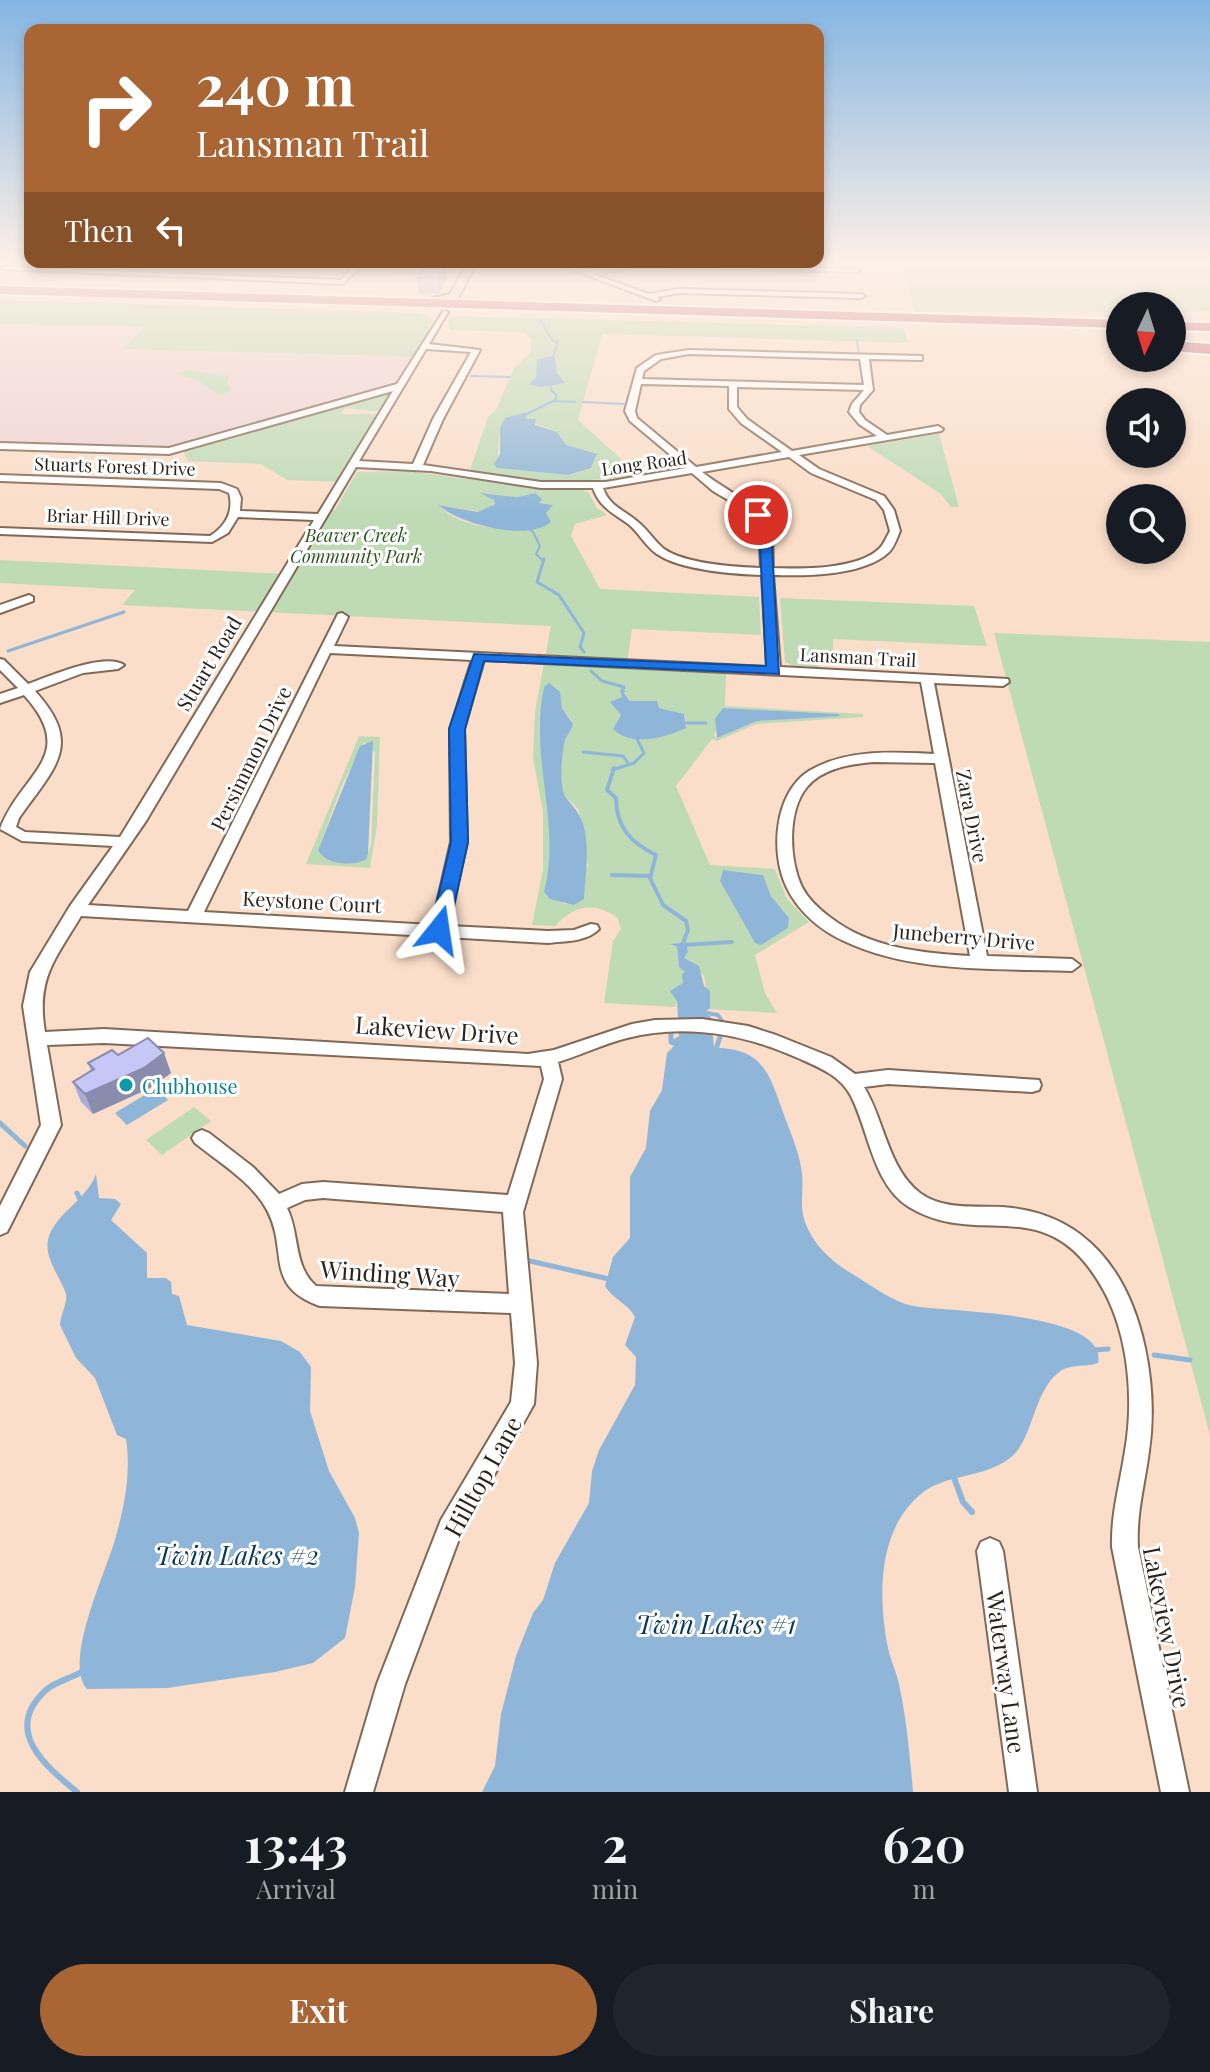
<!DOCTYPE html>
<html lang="en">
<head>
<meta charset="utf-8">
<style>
  body { margin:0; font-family:"Playfair Display",serif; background:#20242c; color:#f1f3f6; height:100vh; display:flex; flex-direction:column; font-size:30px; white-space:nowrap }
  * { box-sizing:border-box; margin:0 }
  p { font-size:26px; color:#9ea1a6 }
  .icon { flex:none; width:44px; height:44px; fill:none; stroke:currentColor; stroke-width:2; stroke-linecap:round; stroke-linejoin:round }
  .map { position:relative; height:1792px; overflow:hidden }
  .details { display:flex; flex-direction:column; background:#171b24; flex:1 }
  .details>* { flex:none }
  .banner { position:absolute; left:24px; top:24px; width:800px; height:244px; border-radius:16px; box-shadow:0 4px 12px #0003; background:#a96634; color:#fff; overflow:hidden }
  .needle { width:52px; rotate:184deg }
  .tools { position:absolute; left:1106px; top:292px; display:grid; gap:16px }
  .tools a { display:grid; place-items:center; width:80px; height:80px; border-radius:50%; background:#171b24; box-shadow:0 4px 12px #0003; font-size:40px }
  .pin { position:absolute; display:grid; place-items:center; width:68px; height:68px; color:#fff; margin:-34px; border:4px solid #fff; border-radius:50%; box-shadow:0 2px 8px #0007 }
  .me { position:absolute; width:88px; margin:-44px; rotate:15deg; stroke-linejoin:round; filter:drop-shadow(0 0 6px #0008) }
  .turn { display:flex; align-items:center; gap:28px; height:168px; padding:0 40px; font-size:36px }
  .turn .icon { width:104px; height:104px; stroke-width:2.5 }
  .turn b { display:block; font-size:56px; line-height:68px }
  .then { display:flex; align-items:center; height:76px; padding:0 40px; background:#0003; gap:16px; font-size:30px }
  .eta { display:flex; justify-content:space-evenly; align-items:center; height:136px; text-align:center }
  .eta b { font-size:48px; font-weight:700; line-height:56px }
  .cta { display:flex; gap:16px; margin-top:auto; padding:16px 40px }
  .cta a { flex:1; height:92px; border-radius:48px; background:#a96634; color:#fff; font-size:32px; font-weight:700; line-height:92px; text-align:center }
  .cta a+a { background:#20242c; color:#f1f3f6 }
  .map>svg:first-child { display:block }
  .education { fill:#eed3d4 }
  .green { fill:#bedbb6; fill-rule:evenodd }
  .water { fill:#8fb6d8 }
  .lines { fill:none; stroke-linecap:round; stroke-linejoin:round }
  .stream-far4 { stroke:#8fb6d8; stroke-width:2 }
  .stream-far3 { stroke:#8fb6d8; stroke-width:3 }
  .stream-far2 { stroke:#8fb6d8; stroke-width:4 }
  .stream-far1 { stroke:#8fb6d8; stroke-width:5 }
  .stream { stroke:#8fb6d8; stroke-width:6 }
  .street-casing { stroke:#816957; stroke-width:4 }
  .secondary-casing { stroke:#816957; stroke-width:4 }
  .highway-casing { stroke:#fff; stroke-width:4 }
  .street { fill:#fff; fill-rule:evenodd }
  .secondary { fill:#efd4d6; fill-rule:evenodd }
  .highway { fill:#c97078; fill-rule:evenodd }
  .wall { fill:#a9acd4 }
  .shaded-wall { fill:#8a8cad }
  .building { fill:#c5c8f7; stroke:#8a8cad; stroke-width:2 }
  .route { fill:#1a73e8; stroke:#114b97; stroke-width:2 }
  .culture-dot { fill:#0f9aa8; stroke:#fff; stroke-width:3 }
  .labels { text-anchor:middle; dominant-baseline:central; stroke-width:6; stroke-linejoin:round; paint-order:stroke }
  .far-street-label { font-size:18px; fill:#2d231b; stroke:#fff }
  .far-park-label { font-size:18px; font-style:italic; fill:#2c551f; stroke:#fff }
  .street-label { font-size:20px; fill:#2d231b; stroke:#fff }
  .culture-label { font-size:20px; fill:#0d838f; stroke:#fff; text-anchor:start }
  .near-street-label { font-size:24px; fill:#2d231b; stroke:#fff }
  .near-water-label { font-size:26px; font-style:italic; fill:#093859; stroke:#fff }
</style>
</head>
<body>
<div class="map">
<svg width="1210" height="1792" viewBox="0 0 1210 1792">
  <rect width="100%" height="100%" fill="#fadec9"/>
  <path class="education" d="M0 324 147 327 124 350 416 357 399 386 176 450 0 446Z"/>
  <path class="green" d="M901 265H1210V311L1172 312V306H1120V312H915Z
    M0 300 418 313 432 318 424 346 416 357 123 349 145 327 0 324Z
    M457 316 904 328 908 343 602 334 578 420 640 476 581 481 583 490 589 493 596 507 607 515 575 524 571 536 600 589 759 597 761 635 632 629 626 669 726 674 725 706 863 714V717L756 724 717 741 712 739 676 786 710 865 775 869 787 899 809 922 755 955 765 993 777 1013 707 1009 710 1008 704 976 684 958 681 943 670 945 677 947 679 966 686 972 675 1007 604 1003 613 941 621 929 617 917C592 901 574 906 555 926L532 925 543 870V812L533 758 535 712 551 626 122 605 135 590 0 583V560L287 574 324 510H335L357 472 408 471 467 479 488 417 496 410 514 368 531 352V339L523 332 450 330 448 319ZM526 412V420L536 419 533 423 557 432 566 445 597 456 591 468 568 475 497 468 500 428 508 417ZM484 493 518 497 535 493 539 503 553 505 546 512 547 525C518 535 457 528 438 505L482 512 496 502ZM544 687 560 696 562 708 572 721 563 748 561 784 563 794 578 809 584 829 583 849 588 865 583 876 584 896 565 904 546 895C548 865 555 826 548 796 541 762 534 721 544 687ZM623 690 630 701H656L659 708 684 714 687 725C668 738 632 748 613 729L621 715 612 703 622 697ZM723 708 838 714 841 715 757 721 717 738 714 736ZM723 870 763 875 771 896 789 918 788 928 761 944 755 943 720 881Z
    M187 370 229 376 227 383 233 391 218 394 196 380 177 374Z
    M399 386 383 412 345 408 341 414H382L341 482 287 480 261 464 188 461 182 448Z
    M939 434 959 507H951L941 494 867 446Z
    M780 598 974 606 987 646 833 639 834 662 818 661V667L794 666 785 662Z
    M994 633 1210 642V1435Z
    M359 736 380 737 377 826 370 868 306 864ZM364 742 375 753 371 845 366 859C347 863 332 865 318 850L342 785Z
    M194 1107 211 1121 162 1155 146 1140Z"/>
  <path class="water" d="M550 356 555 357 557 373 565 383 541 387 529 384 536 377 537 360Z
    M527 412 526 419H536L535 425 557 432 566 445 597 454 591 468 568 475 497 468 494 464 500 454V428L505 418Z
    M480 493 518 497 535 493 542 499 539 503 553 505 546 513 551 522C526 543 456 522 438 505L478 512 495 504 494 500Z
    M549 683 560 692 562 708 573 724C571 731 567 735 565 741 562 750 559 788 565 796 573 807 580 812 584 827 590 852 585 875 584 899L574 905 550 899 544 892C562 823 528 754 544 687Z
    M620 690 626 691 624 693 630 701H657L659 708 684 714 686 728C667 737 631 748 613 729L621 715 610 702 622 697Z
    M723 708 838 714 841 716 757 721 717 738 715 719Z
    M373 741 368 854 366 859C353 867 325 865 318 850L360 746Z
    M723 870 763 875 771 896 789 918 788 928 761 945 755 943 720 881Z
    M685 938 688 952 684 958 699 966 704 986 710 991V1008L704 1013 711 1017 714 1048C763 1048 769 1073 784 1115 791 1134 800 1154 802 1174 804 1190 799 1206 805 1222 813 1245 833 1263 854 1275 872 1286 893 1302 913 1306 944 1312 1109 1311 1098 1363 1086 1367 1073 1364 1062 1370 1033 1388 1034 1440 1010 1458 983 1479 946 1473 921 1494 877 1530 878 1597 888 1648 891 1662 898 1675 900 1689 907 1723 910 1758 913 1792H482L495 1766 501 1714 516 1656 533 1613 543 1600 555 1563 589 1503 592 1471 599 1450 635 1385 636 1357 625 1345 635 1317C628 1303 613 1300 605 1286L613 1257 630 1238V1177L646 1148 650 1111 662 1090 667 1053 676 1044 672 1040 679 1036 677 1001 670 991 683 983 682 974 685 972 679 967 677 947 670 944 681 943Z
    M156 1088 168 1100 127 1125 115 1113Z
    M96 1174 99 1198 115 1199 121 1204 111 1220 147 1253V1278H166L171 1282 172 1294 179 1296 187 1325 281 1341 300 1352 311 1367 310 1411 329 1471 355 1518 359 1533 355 1587 345 1638 313 1663 275 1672 167 1688 87 1689C62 1662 108 1568 116 1536 125 1504 131 1472 126 1439L117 1435 95 1378 76 1358 60 1325C60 1316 68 1302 66 1294 61 1278 44 1258 48 1240 54 1214 86 1201 96 1174Z"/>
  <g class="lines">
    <path class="stream-far4" d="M398 272 423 273
      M541 320 552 340 558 343 552 359
      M857 340 859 354
      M471 376 510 377
      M553 401 575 402
      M583 402 624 404
      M523 416 555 400 557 395 551 390 550 381
      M524 526 533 532 540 546 536 554 543 561"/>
    <path class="stream-far3" d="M544 559 537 582 559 595 584 633 580 647 584 652
      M8 651 124 612
      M591 671 602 681 624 687 622 691
      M684 723H706
      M583 752 623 756 628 763
      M612 770 634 763 644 753 635 735"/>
    <path class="stream-far2" d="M614 768 607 790 616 798C616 827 631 843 656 855L650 878 663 905 686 921 688 930 683 943
      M612 875 649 876
      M683 945 732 942
      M701 1012 718 1015 722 1021"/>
    <path class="stream-far1" d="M671 1033V1042L680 1046
      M711 1049H716L720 1037
      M0 1123 25 1146
      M77 1193 82 1204
      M530 1261 609 1279
      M1094 1350 1108 1349
      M1154 1355 1190 1360"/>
    <path class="stream" d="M953 1475 963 1502 972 1512
      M77 1792C45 1766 2 1730 46 1690 56 1681 73 1678 85 1670"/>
    <defs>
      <path id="street" d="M354 265H361L343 284 1 269 5 267 341 280Z
        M560 265H570L585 270 622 265 857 269 859 272 638 267 593 274 648 294 679 289 861 294 865 296 861 298 679 293 657 297 660 299 656 301Z
        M444 310 448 312 429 344 480 350 443 419 423 465 541 482H606L686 468 630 421 625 411 637 368 656 355 689 350 922 356V360H919L869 359 873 390 860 405 859 412 865 420 887 435 938 426 943 429 941 431 799 455 819 469 884 496 894 510 900 531C897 538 894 548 888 553 862 576 806 576 773 575L780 667 1008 679 1009 682 1003 686 934 683 987 956 1072 959 1080 965 1072 971C997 968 914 974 844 941 821 931 798 911 787 888 770 854 774 793 809 771 846 749 892 752 934 754L921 682 484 660 464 729 467 842 448 926 548 931 574 930 591 924 597 925 599 929C586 942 566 941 548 943L81 916C55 960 36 978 45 1032L104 1029 528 1054 554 1050 632 1024 655 1020 702 1019 748 1026 776 1035 831 1057 855 1074 888 1070 1039 1080 1041 1085 1039 1090 1032 1092 888 1084 864 1087C884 1119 888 1169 920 1193 943 1210 976 1206 1002 1207 1085 1212 1129 1272 1145 1348 1152 1381 1154 1417 1149 1451 1145 1483 1136 1514 1138 1547L1189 1792H1161L1112 1547C1111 1514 1120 1484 1125 1451 1134 1401 1129 1337 1104 1291 1047 1187 982 1251 909 1207 873 1185 869 1131 851 1096 840 1075 818 1067 798 1058 745 1034 684 1023 627 1038 603 1044 581 1055 558 1062L562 1079 523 1212 537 1363 534 1404 460 1536 405 1684 373 1792H345L377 1684 441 1520 511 1402 515 1363 511 1313 320 1306C263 1286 289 1251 267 1210 252 1182 220 1163 195 1143L192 1138 195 1133 202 1130 209 1133 253 1167 279 1194 302 1184 323 1182 508 1195 544 1079 541 1066 104 1043 47 1045 61 1125 7 1232 0 1235V1206L41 1125 23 1006 30 972 70 906 113 846 22 841 0 829C21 772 80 757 24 695L0 703V694L18 688 0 670V659L4 660 28 684C50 676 105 652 124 665L118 669 83 673 35 691C84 745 55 767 19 818L16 827 25 832 120 837 314 520 238 517 228 533 212 542 0 534V528L210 536C226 526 234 511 229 493L219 489 0 481V475L221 483 237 489 241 498 240 511 318 514 393 391 169 454 0 449V443L169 448 397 384ZM426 349 471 352 433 419 413 464 359 461ZM689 354 860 359 864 385 642 379 644 371 661 359ZM641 384 729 386V409L741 423 782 452 696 467 637 418 635 411ZM737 387 864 390 852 404 849 412 859 424 877 436 792 451 747 419 737 407ZM789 457 811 473 876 500 884 510 890 531C887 536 884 544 880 548 858 570 802 569 773 568 772 555 774 535 768 523 762 508 718 485 702 472ZM356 467 431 471 541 488H593C599 506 612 513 627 523 639 532 645 546 657 554 680 570 734 574 762 575L767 667 334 646 348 617 342 613 338 614 188 911 88 905 146 821ZM692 473 713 491 752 514 759 524 761 568C735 567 685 564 664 549 654 541 648 530 638 522 624 510 609 506 603 488ZM330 653 472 660 450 729 451 842 432 925 204 912ZM874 762 935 763 970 956C922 953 870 948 831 918 820 910 808 899 802 887 789 860 787 811 807 787 823 768 851 764 874 762ZM323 1198 503 1212 509 1294 316 1286C293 1266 300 1234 287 1208L305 1200Z
        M29 595 33 597V601L0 613V605Z
        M990 1538 999 1542 1003 1551 1037 1792H1009L977 1551 981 1542Z"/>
      <path id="secondary" d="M466 265H476L458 298 417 306V302L450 294Z"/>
      <path id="highway" d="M0 286 1120 320V328L0 294Z
        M1172 322 1210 323V331L1172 330Z
        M1172 341 1210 344V354L1172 351Z"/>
    </defs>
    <use href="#street" class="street-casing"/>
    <use href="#secondary" class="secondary-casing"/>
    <use href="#highway" class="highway-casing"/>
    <use href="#street" class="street"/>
    <use href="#secondary" class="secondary"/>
    <use href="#highway" class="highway"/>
  </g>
  <path class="wall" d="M426 265H446L447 280 438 294H419L417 278Z
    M118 1055 171 1073 150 1088 93 1114 81 1102 73 1082 91 1071 88 1063Z"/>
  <path class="shaded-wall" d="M445 265H446L447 280 438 294 437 278Z
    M164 1053 171 1073 150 1088 93 1114 85 1094Z"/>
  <path class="building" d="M426 265H445L437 278H417Z
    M148 1038 164 1053 144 1068 85 1094 73 1082 94 1069 88 1063 112 1050 118 1055Z"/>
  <linearGradient id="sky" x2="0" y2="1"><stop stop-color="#84b5e2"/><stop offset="0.51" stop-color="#fdf0e7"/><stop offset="1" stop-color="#fdf0e7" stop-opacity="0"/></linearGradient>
  <rect width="1210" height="516" fill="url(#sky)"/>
  <path class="route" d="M758 511 771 527 779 674 484 661 465 729 468 842 449 930 439 936 433 935 430 930 451 842 449 729 474 654 766 666 759 527 752 515Z"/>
  <circle class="culture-dot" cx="126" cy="1085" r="8"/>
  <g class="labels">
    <g class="far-street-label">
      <text transform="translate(644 463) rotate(-8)">Long Road</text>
      <text transform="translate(115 466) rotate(2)">Stuarts Forest Drive</text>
      <text transform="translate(108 517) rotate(2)">Briar Hill Drive</text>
      <text transform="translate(858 657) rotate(3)">Lansman Trail</text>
    </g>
    <g class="far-park-label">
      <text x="356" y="535">Beaver Creek<tspan x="356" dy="21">Community Park</tspan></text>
    </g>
    <g class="street-label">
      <text transform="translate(208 663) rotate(-59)">Stuart Road</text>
      <text transform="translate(250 758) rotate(-64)">Persimmon Drive</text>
      <text transform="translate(973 816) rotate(79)">Zara Drive</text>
      <text transform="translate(312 901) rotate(3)">Keystone Court</text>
      <text transform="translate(964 936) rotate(5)">Juneberry Drive</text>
    </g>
    <g class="culture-label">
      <text x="142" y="1085">Clubhouse</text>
    </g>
    <g class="near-street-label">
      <text transform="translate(437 1029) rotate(4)">Lakeview Drive</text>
      <text transform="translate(390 1273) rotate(4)">Winding Way</text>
      <text transform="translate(482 1476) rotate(-61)">Hilltop Lane</text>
      <text transform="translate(1168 1627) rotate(79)">Lakeview Drive</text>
      <text transform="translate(1007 1672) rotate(82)">Waterway Lane</text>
    </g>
    <g class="near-water-label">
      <text x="237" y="1554">Twin Lakes #2</text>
      <text x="716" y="1623">Twin Lakes #1</text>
    </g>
  </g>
</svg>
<div class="tools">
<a><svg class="needle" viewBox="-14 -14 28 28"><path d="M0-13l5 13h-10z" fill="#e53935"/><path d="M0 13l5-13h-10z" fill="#9ea1a6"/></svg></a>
<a><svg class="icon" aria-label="sound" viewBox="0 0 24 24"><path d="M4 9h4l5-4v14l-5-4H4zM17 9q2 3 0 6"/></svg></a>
<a><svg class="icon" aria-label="search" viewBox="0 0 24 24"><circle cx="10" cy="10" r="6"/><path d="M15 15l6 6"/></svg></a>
</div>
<div class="pin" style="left:758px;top:515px;background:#d93025"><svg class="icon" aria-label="arrive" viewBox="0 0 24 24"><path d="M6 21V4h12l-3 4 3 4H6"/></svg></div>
<svg class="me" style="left:439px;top:930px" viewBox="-20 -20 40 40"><path d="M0-17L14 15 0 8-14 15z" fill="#1a73e8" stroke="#fff" stroke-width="4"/></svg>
<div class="banner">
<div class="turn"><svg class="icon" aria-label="right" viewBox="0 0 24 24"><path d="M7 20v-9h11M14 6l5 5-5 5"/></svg><div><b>240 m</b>Lansman Trail</div></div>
<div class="then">Then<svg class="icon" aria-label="left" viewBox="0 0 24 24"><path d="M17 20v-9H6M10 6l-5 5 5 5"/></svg></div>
</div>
</div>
<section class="details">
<div class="eta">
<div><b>13:43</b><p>Arrival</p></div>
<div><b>2</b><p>min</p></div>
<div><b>620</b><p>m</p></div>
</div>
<div class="cta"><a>Exit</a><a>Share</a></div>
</section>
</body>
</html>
